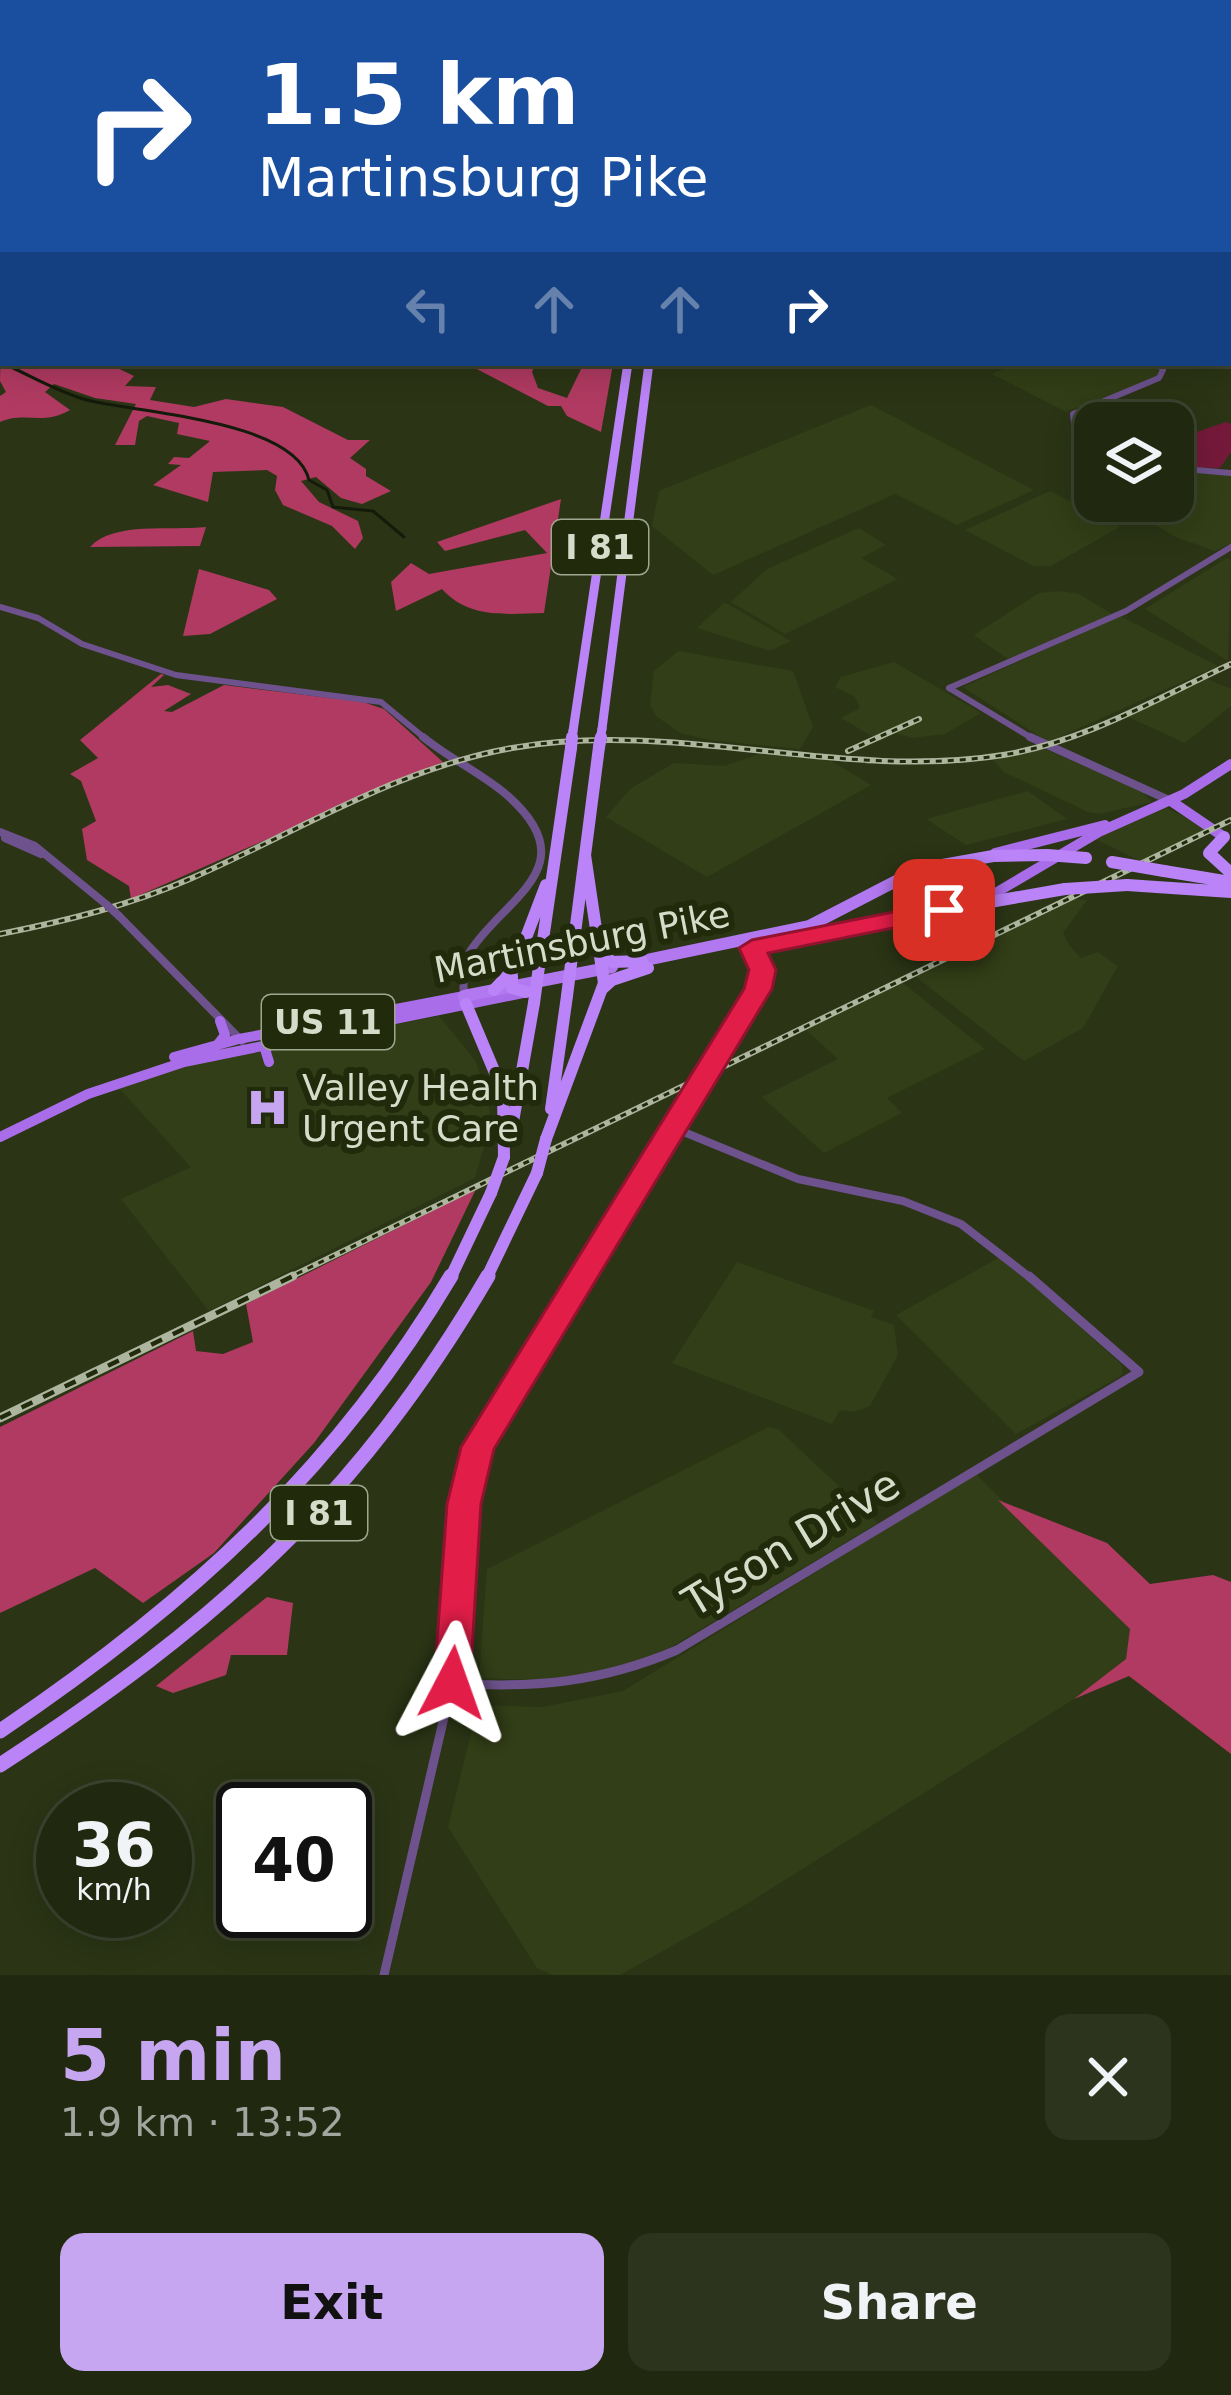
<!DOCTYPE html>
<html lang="en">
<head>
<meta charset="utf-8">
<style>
  body { margin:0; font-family:"DejaVu Sans",sans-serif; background:#2d341e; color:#f1f3f6; height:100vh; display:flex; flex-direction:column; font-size:45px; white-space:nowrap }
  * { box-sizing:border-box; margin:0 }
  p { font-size:39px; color:#a2a69f }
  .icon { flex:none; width:66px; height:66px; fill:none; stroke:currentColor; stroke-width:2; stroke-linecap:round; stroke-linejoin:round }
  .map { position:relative; height:1975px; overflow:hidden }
  .drawer { display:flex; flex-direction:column; background:#202810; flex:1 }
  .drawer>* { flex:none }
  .banner { position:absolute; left:0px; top:0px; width:1233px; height:366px; box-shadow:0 6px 30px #0003,0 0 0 3px #3d4430; background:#1a4fa0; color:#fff; overflow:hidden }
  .buttons { position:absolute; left:1074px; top:402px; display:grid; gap:24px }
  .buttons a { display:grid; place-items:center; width:120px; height:120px; border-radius:24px; background:#202810; box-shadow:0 6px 30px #0003,0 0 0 3px #3d4430; font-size:60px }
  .speed { position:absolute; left:36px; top:1782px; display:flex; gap:24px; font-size:60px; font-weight:700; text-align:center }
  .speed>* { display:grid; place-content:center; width:156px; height:156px; border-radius:50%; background:#202810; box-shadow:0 6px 30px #0003,0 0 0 3px #3d4430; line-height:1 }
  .speed small { font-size:30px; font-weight:400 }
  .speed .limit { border:6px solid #111; border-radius:18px; background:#fff; color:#111 }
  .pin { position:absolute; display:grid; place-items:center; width:102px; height:102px; color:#fff; margin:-51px; border-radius:24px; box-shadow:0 6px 18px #0006 }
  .me { position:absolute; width:132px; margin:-66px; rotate:4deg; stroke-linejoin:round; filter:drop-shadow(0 0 9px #0008) }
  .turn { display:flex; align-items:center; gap:42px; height:252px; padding:0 60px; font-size:54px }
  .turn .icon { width:156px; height:156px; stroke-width:2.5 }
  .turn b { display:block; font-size:84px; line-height:102px }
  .lanes { display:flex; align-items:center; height:114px; padding:0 60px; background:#0003; justify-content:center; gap:60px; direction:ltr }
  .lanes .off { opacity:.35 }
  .round { display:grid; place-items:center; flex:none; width:126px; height:126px; border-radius:24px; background:#2d341e }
  .head { display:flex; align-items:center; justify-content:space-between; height:204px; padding:0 60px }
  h1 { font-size:72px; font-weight:800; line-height:90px; color:#c6a6f0 }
  .primary-button { display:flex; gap:24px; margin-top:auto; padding:24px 60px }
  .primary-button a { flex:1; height:138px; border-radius:24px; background:#c6a6f0; color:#111; font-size:48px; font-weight:800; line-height:138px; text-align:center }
  .primary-button a+a { background:#2d341e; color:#f1f3f6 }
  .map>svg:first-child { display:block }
  .built { fill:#323e17 }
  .green { fill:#75193a }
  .forest { fill:#b03a61 }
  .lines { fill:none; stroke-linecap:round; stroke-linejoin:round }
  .stream { stroke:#151b0a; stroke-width:3 }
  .tertiary-far2 { stroke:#6d528d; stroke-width:6 }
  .tertiary-far1 { stroke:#6d528d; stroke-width:8 }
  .tertiary { stroke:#6d528d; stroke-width:9 }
  .secondary { stroke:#8f62c1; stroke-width:6 }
  .primary { stroke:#a96de9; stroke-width:10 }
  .trunk { stroke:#b278f0; stroke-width:12 }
  .motorway-far2 { stroke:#ba83f8; stroke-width:9 }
  .motorway-far1 { stroke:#ba83f8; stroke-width:12 }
  .motorway { stroke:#ba83f8; stroke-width:15 }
  .rail-far1-casing { stroke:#adb59f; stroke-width:6 }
  .rail-casing { stroke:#adb59f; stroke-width:9 }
  .rail-far1 { stroke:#212b0b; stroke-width:3; stroke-dasharray:6; stroke-linecap:butt }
  .rail { stroke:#212b0b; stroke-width:4.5; stroke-dasharray:12; stroke-linecap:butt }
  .tertiary-bridge { stroke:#6d528d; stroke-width:8 }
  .motorway-bridge-far1 { stroke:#ba83f8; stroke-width:9 }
  .motorway-bridge { stroke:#ba83f8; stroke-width:12 }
  .route { fill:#e11d48; stroke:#92132f; stroke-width:3 }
  .labels { text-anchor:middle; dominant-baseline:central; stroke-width:12; stroke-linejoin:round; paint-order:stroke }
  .shield { fill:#212b0b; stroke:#9fa790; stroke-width:3 }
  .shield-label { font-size:33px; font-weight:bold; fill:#d5dcc9 }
  .street-label { font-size:36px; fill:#d5dcc9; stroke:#212b0b }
  .poi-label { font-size:36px; fill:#d5dcc9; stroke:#212b0b; text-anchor:start }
  .near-street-label { font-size:42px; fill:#d5dcc9; stroke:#212b0b }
</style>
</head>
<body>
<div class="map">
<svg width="1231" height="1975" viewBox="0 0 1231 1975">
  <rect width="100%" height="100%" fill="#2b3515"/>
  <path class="built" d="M1018 363H1155L1161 369 1156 379 1066 412 992 374Z
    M871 405 1034 490 957 525 895 494 713 575 652 526 659 491Z
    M1195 471 1231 474V543L1215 551 1173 536 1141 515 1159 501H1173V495Z
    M1050 491 1120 527 1051 566H1033L965 530Z
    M859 528 886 545 861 558 898 579 785 634 731 602 767 569Z
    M1227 558 1231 560 1228 661 1145 609Z
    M1059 591 1079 594 1112 614 1008 659 974 635 1039 593Z
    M724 603 728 604 791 641 770 651 697 628Z
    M1120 616 1218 666 1048 742 963 687Z
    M678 651 793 671 813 727 800 749 709 740 680 733 656 716 650 704 654 671Z
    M894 662 981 713 945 734 912 738 893 732 880 741 841 718 860 708 855 697 835 687 841 677Z
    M1205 678 1231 689V706L1185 743 1124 715Z
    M1045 749 1141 791 1152 802 1099 814 1088 812 1004 772 993 760Z
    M760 754 830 760 871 785 707 877 606 817 630 789 674 763 724 766Z
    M1028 791 1067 819 966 845 926 819Z
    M1165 807 1207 829 1140 861 1095 839Z
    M1073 899 1087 900 1063 933 1070 946 1081 958 1098 952 1118 966 1083 1028 1024 1061 915 976Z
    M903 983 985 1049 887 1098 902 1113 824 1153 762 1097 838 1059 806 1030Z
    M439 1016 475 1060 488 1094 490 1125 475 1178 209 1311 121 1199 191 1167 118 1087 173 1068Z
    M1002 1256 1122 1365 1123 1370 1121 1376 1016 1434 896 1315Z
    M737 1262 874 1311 871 1317 894 1325 898 1355 870 1406 854 1412 840 1410 832 1424 672 1363Z
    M769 1427 778 1429 878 1523 669 1648 624 1667 544 1680 479 1678 487 1569Z
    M976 1474 1130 1629 1126 1659 1074 1699 745 1905 620 1975H553L537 1968 448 1827 478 1705 543 1707 623 1691Z"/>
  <path class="green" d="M1226 422 1231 424V452L1220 468 1179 467 1173 440Z"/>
  <path class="forest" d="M3 260V363H107L134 376 125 386 156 387 150 400 194 407 226 399 283 407 348 440H370L350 458 366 469V476L391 491 362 504 341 498 316 477 301 481 319 502 358 521 363 538 355 549 332 526 283 505 275 490 277 476 267 470 213 472 208 502 153 485 181 465 168 464 174 457 189 458 210 441 177 434 179 423 147 416 139 421 135 445H115L136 404 95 398 54 384 45 392 70 410C43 426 25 411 0 422V396L6 392 0 381Z
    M465 363H536L532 372 538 388 567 398 584 363 613 364 601 432 567 416 561 406H548Z
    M561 499 544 613C507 614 469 619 442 589L396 611 391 582 411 563 429 574 547 553 525 530 445 551 437 542Z
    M206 527 200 546 90 547C114 521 171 531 206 527Z
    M199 569 269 590 277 599 210 634 183 636Z
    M161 674 164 675 151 687 168 685 191 694 164 711 172 712 224 685 363 702 384 709 443 762 131 899 129 886 87 860 82 829 96 821 81 781 70 774 98 758 80 740Z
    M476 1189 431 1282 314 1443 214 1553 143 1603 95 1568 0 1613V1427L193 1331 196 1351 223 1354 253 1342 246 1304Z
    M998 1500 1107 1543 1150 1584 1213 1575 1231 1582V1754L1129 1676 1074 1699 1126 1659 1130 1629Z
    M267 1597 293 1603 287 1655H231L226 1675 173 1693 156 1686Z"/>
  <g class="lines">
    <path class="stream" d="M66 3H96
      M0 362C28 374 57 392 87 400 138 413 295 420 309 480L327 490 333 507 373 511 404 537"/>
    <path class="tertiary-far2" d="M1095 448 1074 423 1073 414 1159 378 1163 370 1158 363
      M1173 468 1231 473
      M0 607 38 618 82 644 176 675 381 702 427 740
      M949 688 1126 611 1231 547
      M949 688 1035 740"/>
    <path class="tertiary-far1" d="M423 737C450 759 483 774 508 796 587 866 505 898 471 950 462 964 463 980 464 996
      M1030 737 1171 801
      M0 832 35 846 107 905
      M5 838 41 854
      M119 916 242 1041
      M674 1128 798 1179 903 1201 961 1224 1032 1279
      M580 1279 758 989 762 968 747 941"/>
    <path class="tertiary" d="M452 1683C533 1689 602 1682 677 1650L1139 1372 1029 1276
      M384 1975 452 1683 464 1504 477 1447 582 1276"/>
    <path class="secondary" d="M1025 0 1030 3
      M338 3 346 0"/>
    <path class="primary" d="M1171 801 1224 837
      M995 853 1105 825
      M987 898 1099 832 1184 794 1231 764
      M218 1044 225 1035 220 1021
      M174 1057 239 1039 464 996
      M269 1062 265 1049 274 1042
      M0 1137 88 1094 184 1062 523 993"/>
    <path class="trunk" d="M774 944 944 910
      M632 963 809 926 898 880 937 866
      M466 1004 464 996 612 967"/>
    <path class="motorway-far2" d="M602 729 649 363
      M573 731 628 363"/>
    <path class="motorway-far1" d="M1224 837 1209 853 1231 873
      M937 866 993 856 1047 855
      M1164 871 1231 882
      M1127 885 1231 892
      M944 910 1065 889
      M601 953 612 962 642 961
      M571 964 599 747
      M538 974 571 748
      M512 976V988L526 992
      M602 989 612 980 648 968
      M494 990 514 969 546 885
      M466 1004 503 1092 504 1157
      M551 1109 567 996
      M511 1133 534 1003
      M546 1139 604 983 585 855
      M450 1279 491 1193
      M486 1279 537 1173"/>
    <path class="motorway" d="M0 1731C187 1605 335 1471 451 1276
      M0 1765C215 1625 357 1500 488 1276"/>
    <defs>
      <path id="rail-far1" d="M848 751 919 719
        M0 934C66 921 131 905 192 878 297 832 398 768 512 748 676 719 840 781 1003 755 1084 742 1158 698 1231 664
        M286 1279 1231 820"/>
      <path id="rail" d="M0 1418 293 1276"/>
    </defs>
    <use href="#rail-far1" class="rail-far1-casing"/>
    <use href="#rail" class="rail-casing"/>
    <use href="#rail-far1" class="rail-far1"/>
    <use href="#rail" class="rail"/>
    <path class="tertiary-bridge" d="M107 905 119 916"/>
    <path class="motorway-bridge-far1" d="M572 740 573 731
      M600 740 602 729"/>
    <path class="motorway-bridge" d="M599 747 601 737
      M571 748 572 737
      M1047 855 1086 858
      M1112 862 1164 871
      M1065 889 1127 885
      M567 996 571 964
      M534 1003 538 974
      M537 1173 546 1139
      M491 1193 504 1157"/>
  </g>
  <path class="route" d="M944 902 957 910 953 916 768 953 776 970 772 989 494 1449 481 1504 470 1683 465 1694 452 1698 439 1694 434 1683 447 1504 461 1447 744 989 749 970 739 948 752 940Z"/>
  <defs>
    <symbol id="hospital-bare" viewBox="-9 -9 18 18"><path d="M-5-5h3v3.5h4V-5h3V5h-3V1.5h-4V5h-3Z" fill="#c6a6f0" stroke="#212b0b" stroke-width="2.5" paint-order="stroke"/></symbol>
  </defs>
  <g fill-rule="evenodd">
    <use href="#hospital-bare" x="238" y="1078" width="59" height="59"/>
  </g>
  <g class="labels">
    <g class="shield">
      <rect x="552" y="520" width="96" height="54" rx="9"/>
      <rect x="262" y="995" width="132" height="54" rx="9"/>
      <rect x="271" y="1486" width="96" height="54" rx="9"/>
    </g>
    <g class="shield-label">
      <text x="600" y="547">I 81</text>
      <text x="328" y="1022">US 11</text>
      <text x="319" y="1513">I 81</text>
    </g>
    <g class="street-label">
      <text transform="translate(582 942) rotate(-11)">Martinsburg Pike</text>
    </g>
    <g class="poi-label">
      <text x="302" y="1087">Valley Health<tspan x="302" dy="41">Urgent Care</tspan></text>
    </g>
    <g class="near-street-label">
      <text transform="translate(791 1543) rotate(-31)">Tyson Drive</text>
    </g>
  </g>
</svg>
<div class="buttons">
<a><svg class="icon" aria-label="layers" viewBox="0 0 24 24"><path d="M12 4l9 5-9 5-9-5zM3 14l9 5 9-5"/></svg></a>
</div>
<div class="speed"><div>36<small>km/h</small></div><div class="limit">40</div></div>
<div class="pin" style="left:944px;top:910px;background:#d93025"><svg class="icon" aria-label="arrive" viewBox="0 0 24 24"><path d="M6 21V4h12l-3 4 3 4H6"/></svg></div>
<svg class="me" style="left:452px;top:1683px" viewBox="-20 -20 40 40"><path d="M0-17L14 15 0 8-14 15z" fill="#e11d48" stroke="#fff" stroke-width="4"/></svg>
<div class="banner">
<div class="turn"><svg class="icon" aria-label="right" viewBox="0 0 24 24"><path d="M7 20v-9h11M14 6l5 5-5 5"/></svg><div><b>1.5 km</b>Martinsburg Pike</div></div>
<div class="lanes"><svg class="icon off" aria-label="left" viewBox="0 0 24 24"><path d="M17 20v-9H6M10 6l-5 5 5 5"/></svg><svg class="icon off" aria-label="ahead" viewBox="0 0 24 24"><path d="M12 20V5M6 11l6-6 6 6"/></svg><svg class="icon off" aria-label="ahead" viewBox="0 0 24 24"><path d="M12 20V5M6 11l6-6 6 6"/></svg><svg class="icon" aria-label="right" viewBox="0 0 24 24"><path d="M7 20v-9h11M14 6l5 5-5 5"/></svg></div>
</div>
</div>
<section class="drawer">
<div class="head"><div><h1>5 min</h1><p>1.9 km · 13:52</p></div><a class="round"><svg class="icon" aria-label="close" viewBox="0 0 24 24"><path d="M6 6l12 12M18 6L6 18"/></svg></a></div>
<div class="primary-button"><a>Exit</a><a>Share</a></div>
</section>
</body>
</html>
